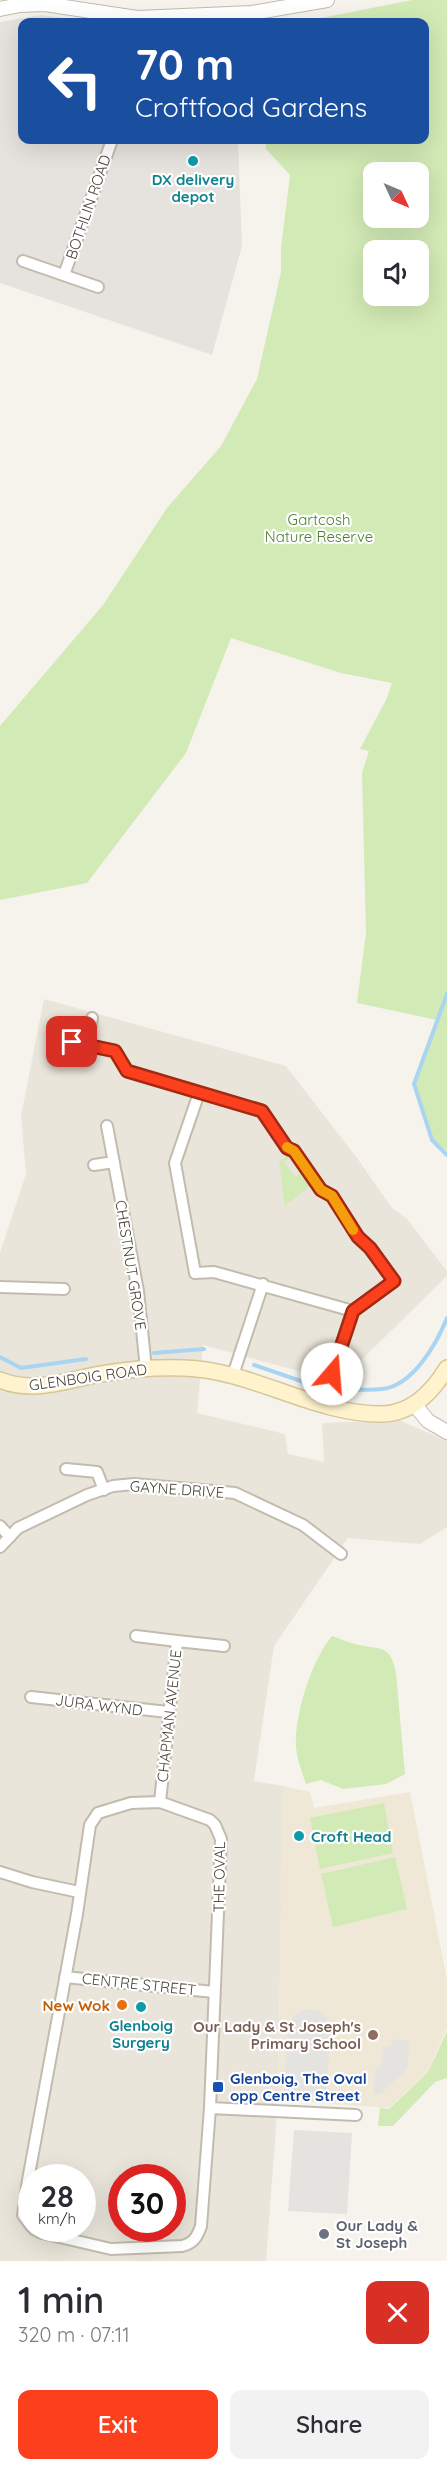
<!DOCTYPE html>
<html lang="en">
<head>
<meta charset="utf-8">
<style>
  body { margin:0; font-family:Quicksand,sans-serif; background:#f2f2f3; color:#2b2b33; height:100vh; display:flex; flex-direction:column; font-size:22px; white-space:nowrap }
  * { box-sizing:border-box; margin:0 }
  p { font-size:20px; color:#7c7c81 }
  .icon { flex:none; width:33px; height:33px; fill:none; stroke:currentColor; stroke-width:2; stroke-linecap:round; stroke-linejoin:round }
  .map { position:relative; height:2261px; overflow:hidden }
  .details { display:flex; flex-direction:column; background:#fff; flex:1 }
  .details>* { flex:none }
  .guide { position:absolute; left:18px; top:18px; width:411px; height:126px; border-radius:12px; box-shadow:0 6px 24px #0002; background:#1a4fa0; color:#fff; overflow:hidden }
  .needle { width:39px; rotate:134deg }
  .buttons { position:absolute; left:363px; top:162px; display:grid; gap:12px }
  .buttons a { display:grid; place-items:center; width:66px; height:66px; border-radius:12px; background:#fff; box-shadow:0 6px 24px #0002; font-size:30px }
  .speed { position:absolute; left:18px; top:2164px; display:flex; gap:12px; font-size:30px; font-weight:700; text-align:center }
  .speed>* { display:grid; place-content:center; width:78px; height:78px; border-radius:50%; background:#fff; box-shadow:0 6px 24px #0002; line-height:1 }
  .speed small { font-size:15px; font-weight:400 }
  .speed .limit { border:9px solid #d22; background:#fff; color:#111 }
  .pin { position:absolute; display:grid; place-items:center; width:51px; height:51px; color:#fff; margin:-26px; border-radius:12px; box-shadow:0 3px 9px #0006 }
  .me { position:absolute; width:66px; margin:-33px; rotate:18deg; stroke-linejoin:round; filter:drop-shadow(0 0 4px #0008) }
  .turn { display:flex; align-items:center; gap:21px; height:126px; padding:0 18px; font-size:27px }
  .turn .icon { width:78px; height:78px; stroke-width:2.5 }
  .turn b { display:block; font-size:42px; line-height:51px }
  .round { display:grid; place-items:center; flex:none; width:63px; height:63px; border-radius:12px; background:#f2f2f3 }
  .summary { display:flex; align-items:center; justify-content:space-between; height:102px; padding:0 18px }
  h1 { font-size:36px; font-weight:600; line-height:45px }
  .button { display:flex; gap:12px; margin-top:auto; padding:12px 18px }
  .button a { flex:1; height:69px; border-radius:12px; background:#fc3f1d; color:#fff; font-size:24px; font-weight:600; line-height:69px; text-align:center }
  .button a+a { background:#f2f2f3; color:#2b2b33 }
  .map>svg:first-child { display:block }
  .residential { fill:#eae5da; fill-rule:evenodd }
  .industrial { fill:#e6e2dd }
  .education { fill:#efe8d6 }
  .green { fill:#d2eab5; fill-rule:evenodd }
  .parking { fill:#e5e3e0 }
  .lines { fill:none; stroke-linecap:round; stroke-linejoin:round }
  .stream { stroke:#a9d4f2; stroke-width:4 }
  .minor-casing { stroke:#c2bbae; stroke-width:14 }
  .tertiary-casing { stroke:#c2bbae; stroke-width:16 }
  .secondary-casing { stroke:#d6c79b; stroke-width:18 }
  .minor { stroke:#fff; stroke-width:10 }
  .tertiary { stroke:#fff; stroke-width:14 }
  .secondary { stroke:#fff3cd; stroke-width:15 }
  .route-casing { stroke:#a42913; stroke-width:15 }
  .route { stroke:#fc3f1d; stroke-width:10 }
  .slow { stroke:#f59e0b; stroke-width:10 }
  .culture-dot { fill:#0f9aa8; stroke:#fff; stroke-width:2 }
  .food-dot { fill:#e8710a; stroke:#fff; stroke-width:2 }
  .education-dot { fill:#8d6e63; stroke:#fff; stroke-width:2 }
  .transit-dot { fill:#1a4fb4; stroke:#fff; stroke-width:2 }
  .worship-dot { fill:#6b7280; stroke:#fff; stroke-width:2 }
  .labels { text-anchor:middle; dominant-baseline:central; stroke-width:4.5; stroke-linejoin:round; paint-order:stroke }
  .culture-label { font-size:15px; font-weight:bold; fill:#0d838f; stroke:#fff }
  .street-label { font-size:15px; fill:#4b4439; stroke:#fff }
  .park-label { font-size:15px; fill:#4a7f2a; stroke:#fff }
  .food-label { font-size:15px; font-weight:bold; fill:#c56008; stroke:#fff; text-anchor:end }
  .education-label { font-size:15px; font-weight:bold; fill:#785e54; stroke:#fff; text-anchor:end }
  .transit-label { font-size:15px; font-weight:bold; fill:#164399; stroke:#fff; text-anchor:start }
  .worship-label { font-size:15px; font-weight:bold; fill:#5b616d; stroke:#fff; text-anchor:start }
</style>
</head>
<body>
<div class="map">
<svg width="447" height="2261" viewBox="0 0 447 2261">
  <rect width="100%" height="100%" fill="#f6f3ec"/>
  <path class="residential" d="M44 999 286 1066 357 1158 392 1208 407 1219 447 1271V1276L339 1382 203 1345 197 1413 285 1434 288 1454 324 1462 322 1423 399 1420 447 1441V1527L420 1544 348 1538 274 1646 254 1781 283 1786 278 2100 266 2261H0V1253L26 1174 21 1116ZM32 2178H82V2229H32ZM122 2178H172V2229H122Z"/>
  <path class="industrial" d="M41 15 99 22H22V140H238L242 246 212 355 0 283V22Z"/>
  <path class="education" d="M283 1786 310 1792 314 1808 410 1792 447 1980V2028L428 2071 389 2108 278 2100Z"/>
  <path class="green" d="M412 0H447V1151L432 1140 414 1084 437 1020 357 1003 366 933 362 773 369 751 360 749 387 698 392 683 341 673 231 638 186 753 87 883 0 900V726L103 605 167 508 221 446 257 379 281 272V248L290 175 266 149V140H424V22H301ZM374 172H418V218H374ZM418 250V296H374V250Z
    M288 1155 290 1158 284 1162 295 1176 301 1173 310 1186 285 1206 279 1161Z
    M332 1636C341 1639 350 1643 359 1645 383 1650 390 1645 396 1673L405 1774 386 1784 343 1789 321 1780 306 1784C302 1772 297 1759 296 1747 294 1716 312 1659 332 1636Z
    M384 1803 393 1853 320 1869 310 1818Z
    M395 1857 407 1909 333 1927 321 1874Z
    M447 2031V2078L435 2082 393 2126H378L380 2108 389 2109 428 2072Z"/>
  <path class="parking" d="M309 2009 319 2011 326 2016 331 2026 326 2096 284 2092 288 2026 292 2018 300 2011Z
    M392 2039 410 2041 407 2069 380 2094H373L376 2067H381L383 2047 391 2046Z
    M294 2130 352 2133 347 2214 288 2211Z"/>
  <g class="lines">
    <path class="stream" d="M447 994 414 1084 432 1140 447 1155
      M154 1353 204 1349
      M0 1357 21 1368 86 1359
      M254 1365 318 1387
      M335 1389C350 1389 367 1391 382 1389 413 1386 437 1343 447 1318"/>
    <defs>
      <path id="minor" d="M23 261 98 287
        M64 275 112 140
        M64 1040 115 1051 127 1071 262 1111 287 1148 294 1151 321 1190 332 1196 358 1237 370 1248 394 1281 353 1311 214 1272 195 1273 175 1163 199 1093
        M87 1045 92 1018
        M107 1126 138 1291 146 1369
        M94 1165 114 1162
        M0 1287 64 1289
        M332 1374 353 1311
        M233 1375 263 1284
        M66 1469 97 1472 104 1490
        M0 1526 10 1537
        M0 1547 18 1528 87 1495 113 1486 134 1484 235 1493 303 1525 341 1554
        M136 1636 177 1641
        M31 1697 168 1712
        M160 1802 177 1641 224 1646
        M0 1872 32 1882 79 1892
        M65 1977 214 1992
        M210 2108 356 2115
        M32 2227 23 2215 28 2180 77 1914 90 1825 98 1813 131 1803 160 1802 210 1820 215 1825 221 1839 210 2108 201 2226C197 2237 194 2243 182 2246L111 2249 42 2233 34 2229"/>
      <path id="tertiary" d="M0 9 20 5 45 4 137 18 252 13 327 0
        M414 1404 428 1421 447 1432"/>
      <path id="secondary" d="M0 1380C35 1395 71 1378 107 1373 132 1369 159 1367 184 1368 253 1370 314 1415 383 1414 413 1413 433 1391 447 1368"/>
    </defs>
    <use href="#minor" class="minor-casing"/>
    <use href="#tertiary" class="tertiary-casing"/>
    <use href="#secondary" class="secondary-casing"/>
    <use href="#minor" class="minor"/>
    <use href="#tertiary" class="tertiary"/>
    <use href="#secondary" class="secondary"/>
  </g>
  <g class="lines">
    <defs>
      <path id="route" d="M72 1042 115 1051 127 1071 262 1111 287 1148 294 1151 321 1190 332 1196 358 1237 370 1248 394 1281 353 1311 332 1374"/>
    </defs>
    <use href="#route" class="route-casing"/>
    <use href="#route" class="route"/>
    <path class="slow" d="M287 1147 294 1151 321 1190 332 1196 353 1230"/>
  </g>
  <g class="culture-dot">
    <circle cx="193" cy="161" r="6"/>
    <circle cx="299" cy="1836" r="6"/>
    <circle cx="141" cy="2007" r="6"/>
  </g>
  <circle class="food-dot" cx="122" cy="2005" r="6"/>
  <circle class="education-dot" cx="373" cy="2035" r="6"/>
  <rect class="transit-dot" x="212" y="2081" width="12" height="12" rx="3"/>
  <circle class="worship-dot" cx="324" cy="2234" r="6"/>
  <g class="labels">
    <g class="culture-label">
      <text x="193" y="179">DX delivery<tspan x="193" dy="17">depot</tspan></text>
      <text x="311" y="1836" text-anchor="start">Croft Head</text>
      <text x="141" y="2025">Glenboig<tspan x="141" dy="17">Surgery</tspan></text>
    </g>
    <g class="street-label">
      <text transform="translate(88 207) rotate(-71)">BOTHLIN ROAD</text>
      <text transform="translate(131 1265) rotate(81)">CHESTNUT GROVE</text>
      <text transform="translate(88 1377) rotate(-8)">GLENBOIG ROAD</text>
      <text transform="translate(177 1489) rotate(4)">GAYNE DRIVE</text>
      <text transform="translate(99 1705) rotate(7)">JURA WYND</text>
      <text transform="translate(169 1716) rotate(-84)">CHAPMAN AVENUE</text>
      <text transform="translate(219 1877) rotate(-89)">THE OVAL</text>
      <text transform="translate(139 1984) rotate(6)">CENTRE STREET</text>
    </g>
    <g class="park-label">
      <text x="319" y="519">Gartcosh<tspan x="319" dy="17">Nature Reserve</tspan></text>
    </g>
    <g class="food-label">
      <text x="110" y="2005">New Wok</text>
    </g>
    <g class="education-label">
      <text x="361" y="2026">Our Lady &amp; St Joseph's<tspan x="361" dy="17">Primary School</tspan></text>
    </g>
    <g class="transit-label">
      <text x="230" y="2078">Glenboig, The Oval<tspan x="230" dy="17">opp Centre Street</tspan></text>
    </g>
    <g class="worship-label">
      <text x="336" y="2225">Our Lady &amp;<tspan x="336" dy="17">St Joseph</tspan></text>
    </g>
  </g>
</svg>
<div class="buttons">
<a><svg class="needle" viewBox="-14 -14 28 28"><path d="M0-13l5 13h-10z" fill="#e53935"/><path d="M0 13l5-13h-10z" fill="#7c7c81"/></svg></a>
<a><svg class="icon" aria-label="sound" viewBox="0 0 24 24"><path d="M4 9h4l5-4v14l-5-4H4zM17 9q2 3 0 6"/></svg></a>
</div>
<div class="speed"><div>28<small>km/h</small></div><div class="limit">30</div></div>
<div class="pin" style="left:72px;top:1042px;background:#d93025"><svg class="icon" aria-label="arrive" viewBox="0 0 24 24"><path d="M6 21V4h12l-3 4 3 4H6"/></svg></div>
<svg class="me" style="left:332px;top:1374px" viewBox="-20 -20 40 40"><circle r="19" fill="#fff"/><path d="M0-13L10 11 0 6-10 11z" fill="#fc3f1d"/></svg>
<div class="guide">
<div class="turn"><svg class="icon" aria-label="left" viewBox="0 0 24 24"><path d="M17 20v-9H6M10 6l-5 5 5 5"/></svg><div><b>70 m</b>Croftfood Gardens</div></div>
</div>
</div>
<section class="details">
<div class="summary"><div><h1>1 min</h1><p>320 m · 07:11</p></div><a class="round" style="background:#d93025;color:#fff"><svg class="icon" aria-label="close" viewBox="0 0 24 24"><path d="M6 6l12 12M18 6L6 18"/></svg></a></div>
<div class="button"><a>Exit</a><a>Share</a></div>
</section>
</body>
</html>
